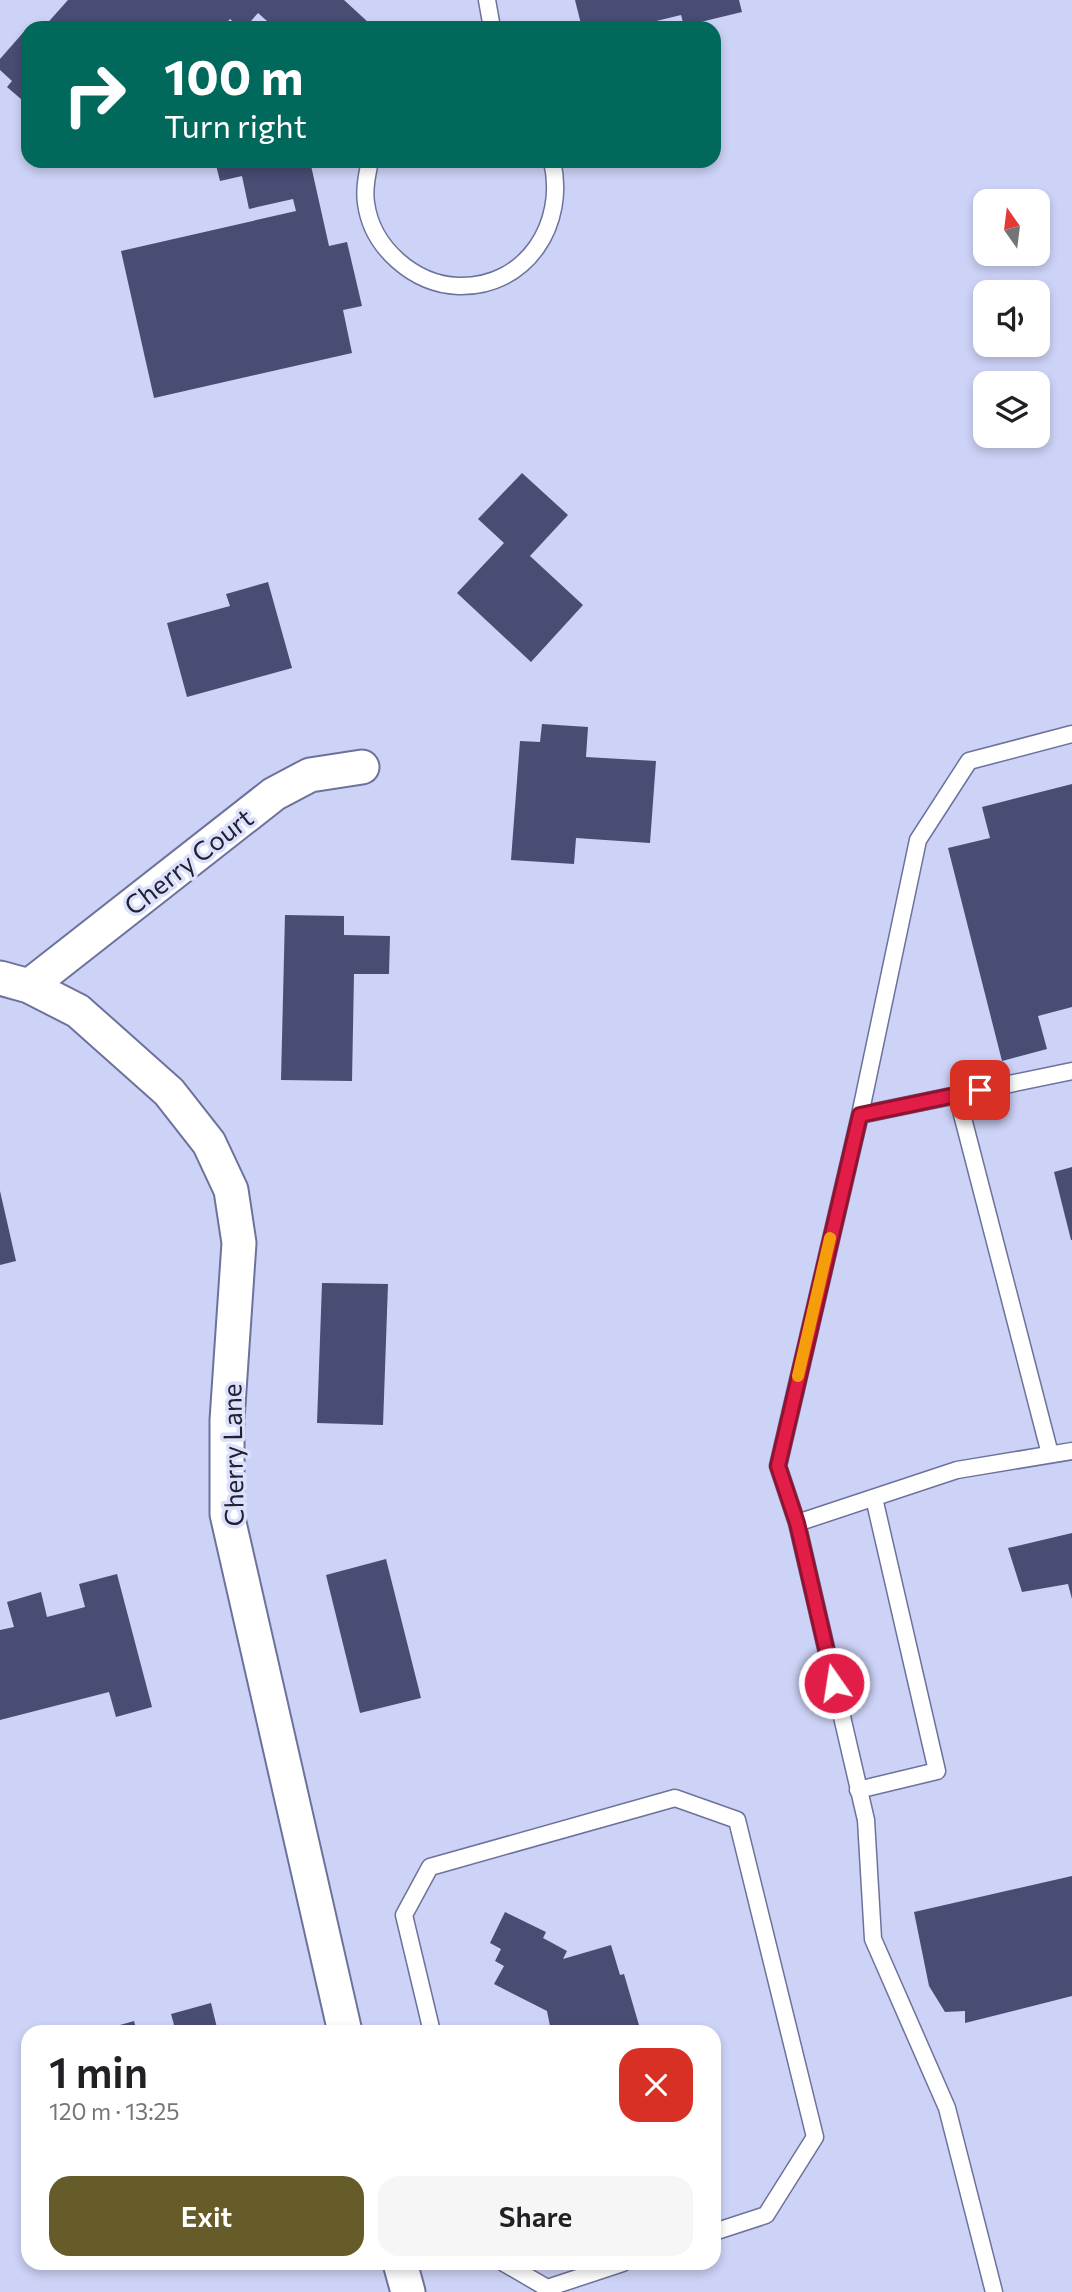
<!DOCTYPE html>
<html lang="en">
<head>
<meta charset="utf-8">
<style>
  body { margin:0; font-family:Commissioner,sans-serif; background:#f6f6f6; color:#202124; height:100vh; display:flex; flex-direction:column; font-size:26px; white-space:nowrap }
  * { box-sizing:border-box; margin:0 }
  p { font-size:23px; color:#757577 }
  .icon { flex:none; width:38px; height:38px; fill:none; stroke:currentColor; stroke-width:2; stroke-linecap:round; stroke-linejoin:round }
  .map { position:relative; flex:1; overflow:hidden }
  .side { position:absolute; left:21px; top:2025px; width:700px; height:245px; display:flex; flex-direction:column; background:#fff; border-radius:21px; box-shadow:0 4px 10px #0003 }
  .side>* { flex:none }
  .guide { position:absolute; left:21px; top:21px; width:700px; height:147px; border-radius:21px; box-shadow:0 4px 10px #0003; background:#00695c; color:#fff; overflow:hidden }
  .needle { width:46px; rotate:346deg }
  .tools { position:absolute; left:973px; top:189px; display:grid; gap:14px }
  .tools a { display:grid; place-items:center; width:77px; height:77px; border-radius:14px; background:#fff; box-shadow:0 4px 10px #0003; font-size:35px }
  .pin { position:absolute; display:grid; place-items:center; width:60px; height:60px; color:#fff; margin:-30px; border-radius:14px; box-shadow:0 4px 10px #0006 }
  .me { position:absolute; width:77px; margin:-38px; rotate:347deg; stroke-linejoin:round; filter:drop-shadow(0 0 5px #0008) }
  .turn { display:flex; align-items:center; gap:24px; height:147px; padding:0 28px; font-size:32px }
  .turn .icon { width:91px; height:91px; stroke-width:2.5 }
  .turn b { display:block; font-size:49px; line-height:60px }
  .round { display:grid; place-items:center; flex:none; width:74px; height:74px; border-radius:21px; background:#f6f6f6 }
  .head { display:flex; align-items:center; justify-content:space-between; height:119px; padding:0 28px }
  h1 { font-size:42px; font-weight:600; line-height:52px }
  .button { display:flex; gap:14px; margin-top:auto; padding:14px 28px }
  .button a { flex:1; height:80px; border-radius:21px; background:#655c29; color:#fff; font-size:28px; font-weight:600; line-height:80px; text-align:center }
  .button a+a { background:#f6f6f6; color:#202124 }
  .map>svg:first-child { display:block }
  .building { fill:#494c73 }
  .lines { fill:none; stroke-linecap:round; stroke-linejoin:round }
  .service-casing { stroke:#6d729b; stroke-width:19 }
  .minor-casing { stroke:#6d729b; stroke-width:37 }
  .service { stroke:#fff; stroke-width:16 }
  .minor { stroke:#fff; stroke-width:33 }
  .route-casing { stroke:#92132f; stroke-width:18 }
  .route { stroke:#e11d48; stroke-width:12 }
  .slow { stroke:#f59e0b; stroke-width:12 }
  .labels { text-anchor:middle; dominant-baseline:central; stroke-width:7; stroke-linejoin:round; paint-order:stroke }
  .street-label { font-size:26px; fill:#202133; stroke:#dce0fc }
</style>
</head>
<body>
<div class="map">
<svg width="1072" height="2292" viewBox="0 0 1072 2292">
  <rect width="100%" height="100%" fill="#cdd2f7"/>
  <path class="building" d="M68 0H344L369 23 364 28H275L258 13 245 28H240L230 19 222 28H43Z
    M575 0H739L742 12 684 26 681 15 640 25 641 28H582Z
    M28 27V105L7 87 12 81 0 70V59Z
    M215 161H310L329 246 347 242 362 306 343 310 352 353 154 398 121 251 296 211 293 199 249 209 242 176 220 181Z
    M522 473 568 515 530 556 583 605 531 662 457 593 504 543 478 519Z
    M268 582 292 668 187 697 167 623 230 606 226 594Z
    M542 724 588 727 586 757 656 761 650 843 576 838 574 864 511 860 520 741 540 742Z
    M1072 784V1007L1038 1016 1047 1049 1002 1061 948 848 990 838 982 807Z
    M285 915 344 916V935L390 936 389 974H354L352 1081 281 1080Z
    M1072 1167V1240H1071L1054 1172Z
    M0 1191 16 1261 0 1265Z
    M322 1283 388 1284 383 1425 317 1423Z
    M1072 1533V1599L1068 1584 1022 1592 1008 1548Z
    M386 1559 421 1698 360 1713 326 1575Z
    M117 1574 152 1707 116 1717 109 1692 0 1720V1630L14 1627 7 1602 41 1592 47 1617 85 1607 79 1584Z
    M1072 1876V1996L965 2023V2011L945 2012 929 1986 914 1912Z
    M505 1912 546 1932 543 1938 567 1951 563 1959 611 1945 620 1975 624 1974 641 2032H542L541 2027 550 2026 547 2011 494 1984 504 1966 495 1961 501 1949 490 1943Z
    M211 2003 218 2032H176L171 2014Z
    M134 2021 137 2032H99V2031Z"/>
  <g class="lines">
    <defs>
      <path id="service" d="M487 0 492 28
        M370 161C367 175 364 189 366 203 372 248 414 284 458 286 527 288 567 223 552 161
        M957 1095 1050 1454
        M860 1115 1072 1071
        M797 1523 778 1466 860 1115 918 840 969 761 1072 734
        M858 1790 937 1771 874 1498
        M432 2032 404 1915 430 1867 675 1798 737 1820 815 2137 766 2215 714 2232
        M504 2263 547 2288 623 2263
        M994 2292 947 2108 873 1939 866 1820 797 1523 957 1470 1072 1451"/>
      <path id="minor" d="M0 978 29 986 78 1011 169 1092 209 1143 231 1190 239 1243 227 1420V1514L345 2032
        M29 986 274 794 310 775 362 767
        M400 2263 408 2292"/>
    </defs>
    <use href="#service" class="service-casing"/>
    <use href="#minor" class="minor-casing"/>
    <use href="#service" class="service"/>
    <use href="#minor" class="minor"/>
  </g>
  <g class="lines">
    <defs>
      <path id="route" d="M834 1683 797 1523 778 1466 860 1115 980 1090"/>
    </defs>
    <use href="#route" class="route-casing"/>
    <use href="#route" class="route"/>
    <path class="slow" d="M798 1376 830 1238"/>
  </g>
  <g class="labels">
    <g class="street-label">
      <text transform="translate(188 861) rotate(-38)">Cherry Court</text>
      <text transform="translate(232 1455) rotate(-91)">Cherry Lane</text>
    </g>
  </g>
</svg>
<div class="tools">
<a><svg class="needle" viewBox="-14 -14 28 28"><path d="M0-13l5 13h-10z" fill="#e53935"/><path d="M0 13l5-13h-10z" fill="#757577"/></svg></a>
<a><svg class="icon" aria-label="sound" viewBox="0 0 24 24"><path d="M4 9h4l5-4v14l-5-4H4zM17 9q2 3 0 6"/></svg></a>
<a><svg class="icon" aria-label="layers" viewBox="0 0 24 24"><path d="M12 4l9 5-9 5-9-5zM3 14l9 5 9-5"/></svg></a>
</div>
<div class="pin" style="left:980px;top:1090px;background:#d93025"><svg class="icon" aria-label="arrive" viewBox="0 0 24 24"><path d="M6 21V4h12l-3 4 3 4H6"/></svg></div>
<svg class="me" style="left:834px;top:1683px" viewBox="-20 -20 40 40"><circle r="17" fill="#e11d48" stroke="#fff" stroke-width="3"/><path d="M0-11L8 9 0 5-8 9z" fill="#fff"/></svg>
<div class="guide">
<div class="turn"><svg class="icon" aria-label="right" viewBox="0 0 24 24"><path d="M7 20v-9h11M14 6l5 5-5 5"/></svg><div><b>100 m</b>Turn right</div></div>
</div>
<section class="side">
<div class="head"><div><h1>1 min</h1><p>120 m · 13:25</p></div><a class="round" style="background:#d93025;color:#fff"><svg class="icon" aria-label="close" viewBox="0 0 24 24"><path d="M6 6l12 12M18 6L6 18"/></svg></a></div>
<div class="button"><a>Exit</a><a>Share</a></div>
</section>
</div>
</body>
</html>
